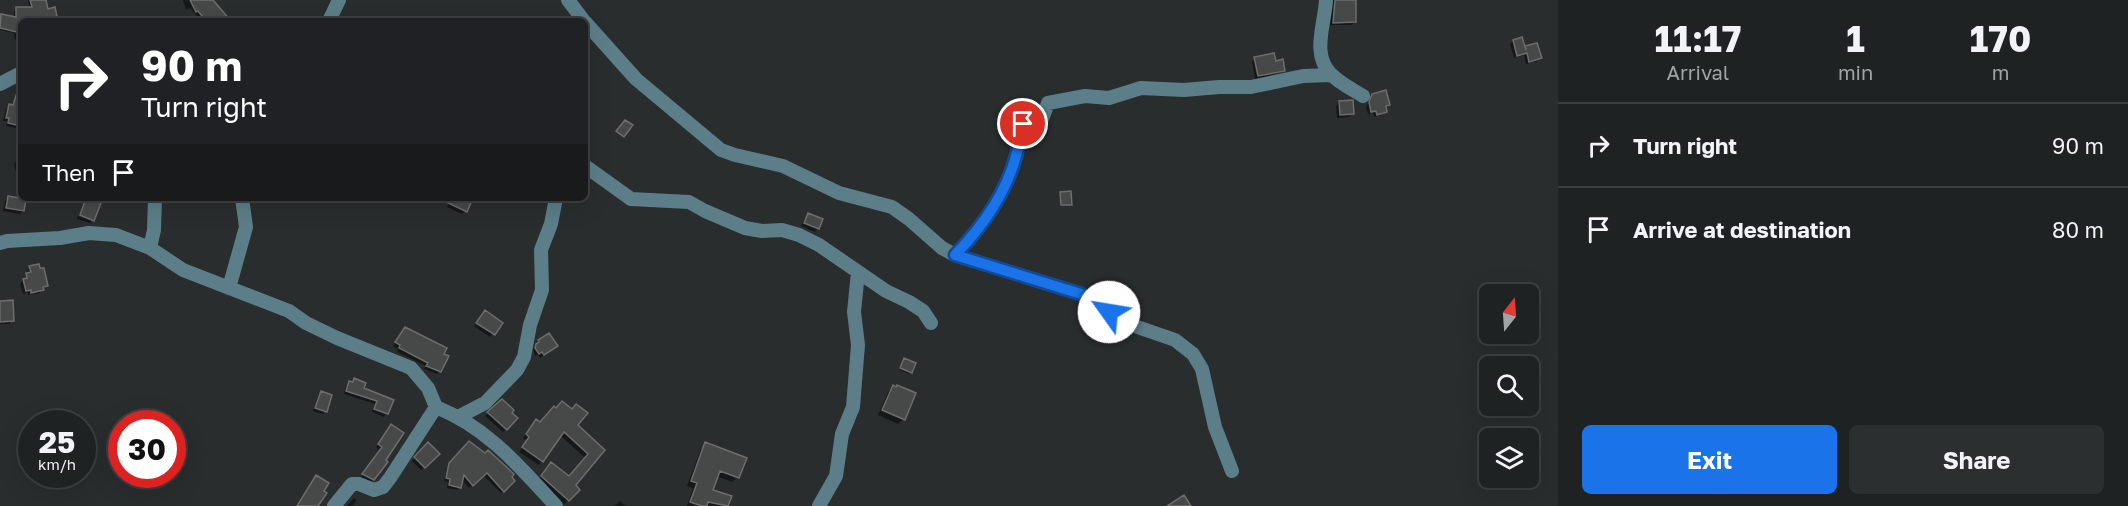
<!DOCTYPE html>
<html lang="en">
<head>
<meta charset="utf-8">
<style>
  body { margin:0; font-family:"Golos Text",sans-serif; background:#2c2f2f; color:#f1f3f6; height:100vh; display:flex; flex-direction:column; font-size:22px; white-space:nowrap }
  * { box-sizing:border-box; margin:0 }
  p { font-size:20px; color:#a1a4a5 }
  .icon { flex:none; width:33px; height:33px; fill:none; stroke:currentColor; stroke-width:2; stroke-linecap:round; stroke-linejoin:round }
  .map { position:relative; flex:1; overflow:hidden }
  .side { display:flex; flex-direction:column; background:#1f2222; width:570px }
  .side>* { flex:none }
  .top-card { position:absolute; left:18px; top:18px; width:570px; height:183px; border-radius:9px; box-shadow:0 6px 24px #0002,0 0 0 2px #3c3f40; background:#202124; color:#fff; overflow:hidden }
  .needle { width:39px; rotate:17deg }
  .controls { position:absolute; left:1479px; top:284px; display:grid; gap:12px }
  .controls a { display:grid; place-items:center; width:60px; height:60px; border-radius:9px; background:#1f2222; box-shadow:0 6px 24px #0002,0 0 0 2px #3c3f40; font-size:30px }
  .speed { position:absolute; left:18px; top:410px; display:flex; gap:12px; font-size:30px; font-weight:700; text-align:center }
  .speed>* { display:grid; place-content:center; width:78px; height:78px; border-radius:50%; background:#1f2222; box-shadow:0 6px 24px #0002,0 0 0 2px #3c3f40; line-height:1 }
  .speed small { font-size:15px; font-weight:400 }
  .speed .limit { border:9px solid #d22; background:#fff; color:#111 }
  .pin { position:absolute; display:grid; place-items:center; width:51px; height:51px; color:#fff; margin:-26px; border:3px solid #fff; border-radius:50%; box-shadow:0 2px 6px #0007 }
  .me { position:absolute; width:66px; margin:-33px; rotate:302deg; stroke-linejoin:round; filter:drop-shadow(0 0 4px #0008) }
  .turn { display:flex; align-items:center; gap:21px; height:126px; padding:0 24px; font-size:27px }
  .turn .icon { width:78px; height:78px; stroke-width:2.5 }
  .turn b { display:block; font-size:42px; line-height:51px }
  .then { display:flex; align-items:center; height:57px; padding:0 24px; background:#0003; gap:12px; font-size:22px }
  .eta { display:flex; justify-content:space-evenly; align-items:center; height:102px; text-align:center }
  .eta b { font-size:36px; font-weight:700; line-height:42px }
  .primary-button { display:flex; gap:12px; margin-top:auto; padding:12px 24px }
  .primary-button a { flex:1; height:69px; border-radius:9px; background:#1a73e8; color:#fff; font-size:24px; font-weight:700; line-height:69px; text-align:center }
  .primary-button a+a { background:#2c2f2f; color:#f1f3f6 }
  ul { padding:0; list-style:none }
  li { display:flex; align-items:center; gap:18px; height:84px; padding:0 24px; border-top:2px solid #3c3f40 }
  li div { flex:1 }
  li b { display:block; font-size:22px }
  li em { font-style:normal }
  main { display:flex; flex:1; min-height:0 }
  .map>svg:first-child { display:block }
  .shadow { fill:#0007 }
  .building { fill:#464947; stroke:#6b6e6c; stroke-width:1.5 }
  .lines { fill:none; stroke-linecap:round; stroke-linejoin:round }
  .minor { stroke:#5c7e88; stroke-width:14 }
  .route-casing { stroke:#114b97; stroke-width:15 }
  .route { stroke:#1a73e8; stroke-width:10 }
</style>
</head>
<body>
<main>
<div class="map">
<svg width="1558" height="506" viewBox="0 0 1558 506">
  <rect width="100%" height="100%" fill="#292d2d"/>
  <path class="shadow" d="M28 0H44L47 11 56 16 44 21H21V39L15 40 14 33 0 30V16L14 18V11L17 9H30Z
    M183 0H210L225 21H201L190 8 186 10Z
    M1333 0H1354L1355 22 1351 25H1330Z
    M1513 41 1524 49 1526 48 1540 57 1537 61 1526 64 1524 55 1514 58 1510 44Z
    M1255 58 1274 62 1284 70 1280 73 1255 79 1252 62Z
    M1372 95 1388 105 1382 115 1374 117 1373 113 1368 114 1366 107Z
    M1339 103 1352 114 1349 117 1337 118 1336 106Z
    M10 106 21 107V117L16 128 6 126 7 121H3L6 109Z
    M17 160H21V171L16 172 14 164Z
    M8 198 23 211 20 214 3 211 5 201Z
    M452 198H468L465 211 462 214 447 207Z
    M808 214 818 228 815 232 801 226Z
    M78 216 92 221 90 223 77 219Z
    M30 268 46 286 39 293 28 295V292L23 294 20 284 28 275 27 271Z
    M0 302 12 321 9 324H0Z
    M482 315 501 323 490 337 474 326Z
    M402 332 440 371 437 374 424 369 426 366 397 352 398 349 393 346Z
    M539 341 556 346 540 358 538 354 535 356 533 349Z
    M903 360 914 363 909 374 899 370Z
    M355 380 363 389 392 401 384 417 372 412 375 404 344 394 346 386Z
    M893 387 896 389 904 419 898 424 878 415 888 392Z
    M321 393 326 411 323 414 313 411 318 396Z
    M502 401 516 418 503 432 485 416Z
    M540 424 575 425 603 450 575 485 578 490 564 504 538 480 548 468 569 478 585 458 560 435 539 465 519 452 527 441 523 438 532 425Z
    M388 429 373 479 370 483 361 477 380 451 376 447Z
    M469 443 513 481 501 493 483 475 469 488 462 479 460 487 457 490 447 488 448 482 444 481 447 468Z
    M428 444 437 454 421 470 412 461Z
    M706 444 745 459 737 477 732 482 716 476 711 491 730 497 727 506H687L693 488 687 486 701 449Z
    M354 498 357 500 352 506H347Z
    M620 501 625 506H615Z"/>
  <path class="building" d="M30 0H46L48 9 55 7 57 16 43 21H21V33L0 28 1 14 16 17V7H32Z
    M190 0H213L231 21H206L198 11 196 12Z
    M1335 0H1356V22L1333 23Z
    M1522 37 1526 50 1525 46 1537 43 1542 58 1529 62 1527 53 1517 56 1513 40Z
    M1274 53 1276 61 1283 59 1285 71 1258 76 1254 57Z
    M19 86 21 87V126L8 123 9 118H6L9 104 13 105Z
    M1386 90 1390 105 1386 106 1387 112 1377 115 1376 111 1371 112 1369 102 1372 94Z
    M1353 100 1354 114 1340 115 1339 101Z
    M625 120 633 125 624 137 616 131Z
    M1071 191 1072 205H1061L1060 192Z
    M8 196 26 199 24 211 6 208Z
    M86 198H103L94 221 80 215Z
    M438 198H473L467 212Z
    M808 213 823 219 819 229 804 223Z
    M39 264 40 268H44L48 286 43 287 44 290 31 293V290L26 291 23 279 27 278 26 273 31 272 29 266Z
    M13 300 14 321 0 322V301Z
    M485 310 503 323 495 335 476 323Z
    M405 327 447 348 444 354 449 356 441 372 426 366 428 363 399 348 400 345 395 342Z
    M549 333 558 346 544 355 542 352 539 354 535 348 536 344 539 342 538 340Z
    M904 358 916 363 912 373 900 368Z
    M354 378 366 383 364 388 394 400 388 414 374 409 377 401 346 391 349 381 353 382Z
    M893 385 896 387 897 385 916 393 905 420 882 410Z
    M321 391 332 395 327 412 315 408Z
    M502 399 514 410 512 413 518 418 507 430 487 412Z
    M562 401 572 409 576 404 588 413 578 425 605 450 576 485 580 490 569 501 541 476 551 462 569 476 588 454 564 432 543 462 522 447 529 437 526 434 536 419 540 422 554 406 556 408Z
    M391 424 404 433 386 460 388 462 374 480 362 474 382 447 378 444Z
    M469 441 485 453 488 450 514 474 512 477 515 481 504 492 487 473 473 486 464 475 461 488 449 485 450 479 446 478 449 463Z
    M428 442 440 454 425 468 414 457Z
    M705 442 747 458 739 478 720 471 713 490 732 496 728 506 708 502 707 506H702L690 502 697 483 691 481Z
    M316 475 329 483 324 491 327 493 318 506H297Z
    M1184 495 1191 506H1167Z"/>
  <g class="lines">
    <path class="minor" d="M568 0 584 21
      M1326 0C1325 23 1311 55 1331 74 1339 83 1352 89 1363 96
      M329 21 339 0
      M585 22 636 79 721 150 735 155 783 166 839 193 892 207 909 219 942 248 955 255 1081 294 1123 322 1175 340 1193 354 1202 369 1215 427 1232 471
      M0 84 21 73
      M585 166 631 199 689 202 705 211 745 228 762 231 782 230 799 235 819 245 886 291 909 302 923 311 931 323
      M0 243 7 241 60 238 89 233 102 234 116 235 150 248 183 270 289 311 306 323 337 338 411 368 428 388 436 407 390 478 383 487 374 490 359 484H352L334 506
      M150 248 154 230 155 198
      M955 255C981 228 1006 193 1016 156 1019 146 1019 135 1023 124L1042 119 1048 103 1085 96 1109 98 1141 88 1184 90 1219 87H1251L1303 76 1331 75
      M229 288 246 227 242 198
      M436 407C488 428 519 466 556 506
      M458 417 485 403 517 370 524 357 530 325 542 290 541 250 551 224 556 198
      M819 506 836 476 842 434 853 407 858 345 854 312 858 272"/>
  </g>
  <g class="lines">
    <defs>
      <path id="route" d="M1023 124C1019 135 1019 146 1016 156 1006 193 981 228 955 255L1081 294 1109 312"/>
    </defs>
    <use href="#route" class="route-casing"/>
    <use href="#route" class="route"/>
  </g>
</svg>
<div class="controls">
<a><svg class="needle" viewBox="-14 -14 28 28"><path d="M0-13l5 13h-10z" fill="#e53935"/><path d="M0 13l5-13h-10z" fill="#a1a4a5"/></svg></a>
<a><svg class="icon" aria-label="search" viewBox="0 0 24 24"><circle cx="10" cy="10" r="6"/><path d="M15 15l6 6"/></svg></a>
<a><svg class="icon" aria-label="layers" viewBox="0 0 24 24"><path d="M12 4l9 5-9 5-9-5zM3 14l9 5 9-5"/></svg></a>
</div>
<div class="speed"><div>25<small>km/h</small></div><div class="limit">30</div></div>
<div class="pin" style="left:1023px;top:124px;background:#d93025"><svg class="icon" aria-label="arrive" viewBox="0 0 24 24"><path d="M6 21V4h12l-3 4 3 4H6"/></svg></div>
<svg class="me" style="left:1109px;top:312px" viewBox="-20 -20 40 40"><circle r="19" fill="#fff"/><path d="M0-13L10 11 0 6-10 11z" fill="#1a73e8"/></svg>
<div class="top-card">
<div class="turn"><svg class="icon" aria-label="right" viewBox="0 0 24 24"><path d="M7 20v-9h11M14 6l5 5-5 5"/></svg><div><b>90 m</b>Turn right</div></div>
<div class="then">Then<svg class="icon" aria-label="arrive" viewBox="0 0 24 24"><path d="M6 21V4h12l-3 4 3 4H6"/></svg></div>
</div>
</div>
<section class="side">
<div class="eta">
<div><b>11:17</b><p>Arrival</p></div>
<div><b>1</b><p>min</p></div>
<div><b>170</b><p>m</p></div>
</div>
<ul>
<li><svg class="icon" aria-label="right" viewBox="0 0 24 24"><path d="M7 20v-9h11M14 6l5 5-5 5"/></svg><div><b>Turn right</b></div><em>90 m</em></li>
<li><svg class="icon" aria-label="arrive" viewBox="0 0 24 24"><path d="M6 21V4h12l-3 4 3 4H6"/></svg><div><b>Arrive at destination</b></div><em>80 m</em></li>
</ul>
<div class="primary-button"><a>Exit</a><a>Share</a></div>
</section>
</main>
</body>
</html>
